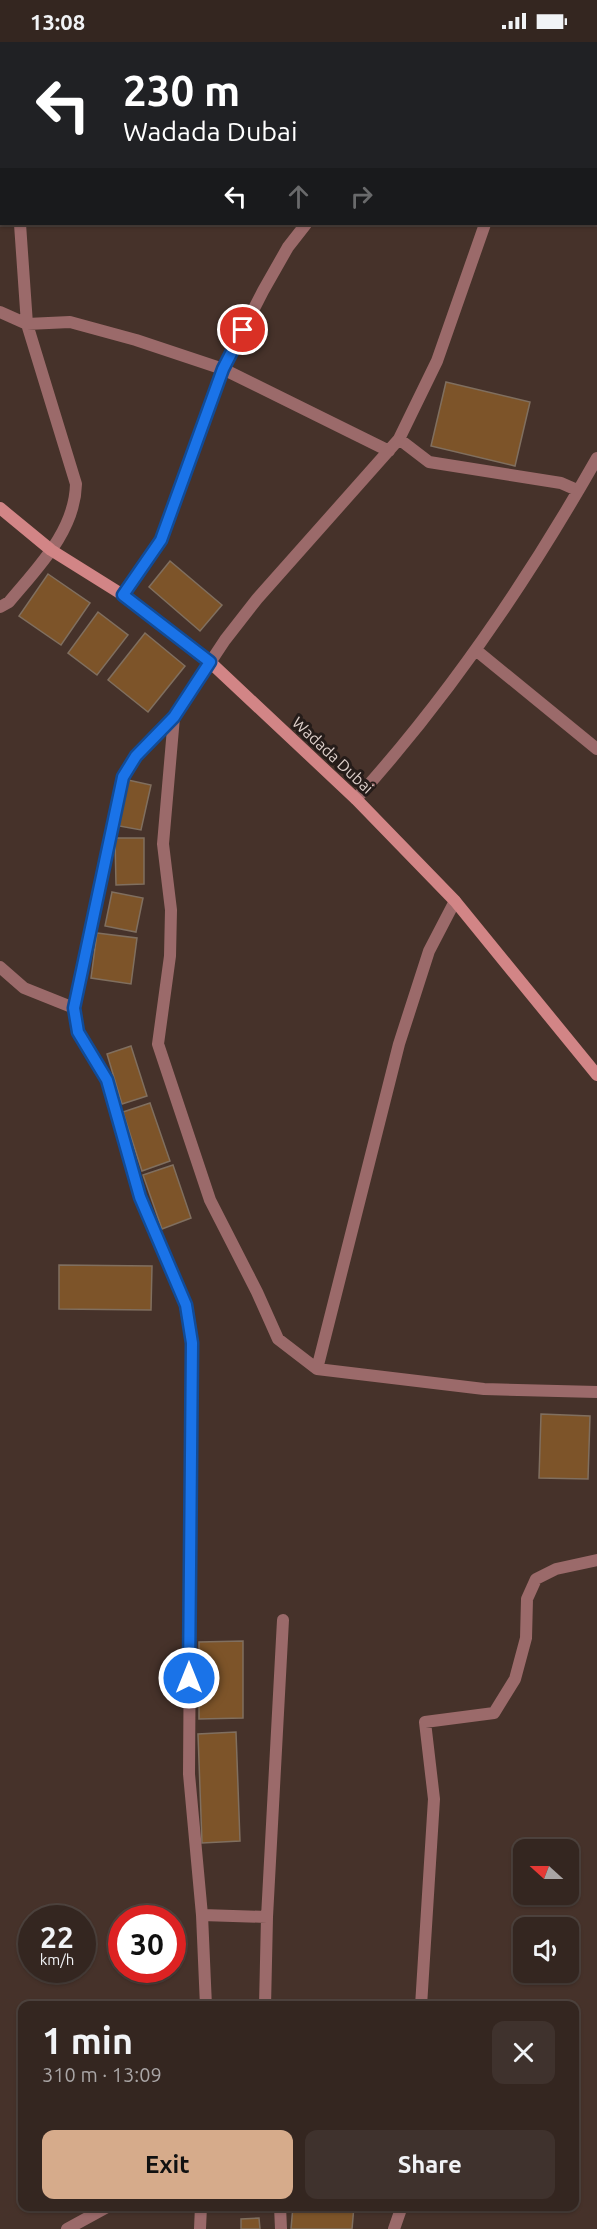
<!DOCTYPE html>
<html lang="en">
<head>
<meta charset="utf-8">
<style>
  body { margin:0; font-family:Ubuntu,sans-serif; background:#3f322d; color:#f1f3f6; height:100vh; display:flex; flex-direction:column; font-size:22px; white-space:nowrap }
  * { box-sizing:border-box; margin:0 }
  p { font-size:20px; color:#a9a5a5 }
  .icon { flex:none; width:33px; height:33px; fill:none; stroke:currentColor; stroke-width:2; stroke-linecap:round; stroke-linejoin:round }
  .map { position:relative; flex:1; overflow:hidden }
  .panel { position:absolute; left:18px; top:1959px; width:561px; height:210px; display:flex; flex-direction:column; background:#342620; border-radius:12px; box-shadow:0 2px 4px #0004,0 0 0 2px #4e433e }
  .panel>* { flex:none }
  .guide { position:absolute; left:0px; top:0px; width:597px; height:183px; box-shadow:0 2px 4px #0004,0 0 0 2px #4e433e; background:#202124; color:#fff; overflow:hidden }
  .needle { width:39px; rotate:291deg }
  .buttons { position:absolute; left:513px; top:1797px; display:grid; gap:12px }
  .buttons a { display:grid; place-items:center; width:66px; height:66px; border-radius:12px; background:#342620; box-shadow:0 2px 4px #0004,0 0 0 2px #4e433e; font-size:30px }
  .speed { position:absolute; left:18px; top:1863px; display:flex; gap:12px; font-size:30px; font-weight:700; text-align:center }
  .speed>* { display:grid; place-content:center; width:78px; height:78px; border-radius:50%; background:#342620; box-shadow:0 2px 4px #0004,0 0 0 2px #4e433e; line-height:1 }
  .speed small { font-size:15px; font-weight:400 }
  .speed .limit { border:9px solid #d22; background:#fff; color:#111 }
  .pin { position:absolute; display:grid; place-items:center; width:51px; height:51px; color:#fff; margin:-26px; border:3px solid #fff; border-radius:50%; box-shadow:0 2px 6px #0007 }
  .me { position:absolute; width:66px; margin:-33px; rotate:0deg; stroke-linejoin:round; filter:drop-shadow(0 0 4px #0008) }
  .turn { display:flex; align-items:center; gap:21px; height:126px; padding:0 24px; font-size:27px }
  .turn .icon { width:78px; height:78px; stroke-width:2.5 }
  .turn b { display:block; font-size:42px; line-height:51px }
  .lanes { display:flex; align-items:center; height:57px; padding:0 24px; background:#0003; justify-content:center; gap:30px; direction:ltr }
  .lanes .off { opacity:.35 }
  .round { display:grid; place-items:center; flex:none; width:63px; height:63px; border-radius:12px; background:#3f322d }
  .summary { display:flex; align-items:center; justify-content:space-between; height:102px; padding:0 24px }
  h1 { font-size:36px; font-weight:600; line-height:45px }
  .primary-button { display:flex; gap:12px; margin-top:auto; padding:12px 24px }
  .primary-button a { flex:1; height:69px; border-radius:12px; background:#d6ab8b; color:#111; font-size:24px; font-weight:600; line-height:69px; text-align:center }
  .primary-button a+a { background:#3f322d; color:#f1f3f6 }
  .status { display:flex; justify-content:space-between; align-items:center; height:42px; padding:0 30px; background:#342620; direction:ltr }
  .status svg { height:16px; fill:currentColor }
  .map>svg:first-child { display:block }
  .building { fill:#7d5429; stroke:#806f5f; stroke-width:1.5 }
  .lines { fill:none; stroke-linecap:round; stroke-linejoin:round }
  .street { stroke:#9b6a6a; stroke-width:12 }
  .secondary { stroke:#d28586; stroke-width:12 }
  .route-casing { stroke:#114b97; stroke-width:15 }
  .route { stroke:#1a73e8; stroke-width:10 }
  .labels { text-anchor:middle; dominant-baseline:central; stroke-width:6; stroke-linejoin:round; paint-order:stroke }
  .street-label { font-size:16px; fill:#ddcfca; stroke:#251c19 }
</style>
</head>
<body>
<div class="status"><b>13:08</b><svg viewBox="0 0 49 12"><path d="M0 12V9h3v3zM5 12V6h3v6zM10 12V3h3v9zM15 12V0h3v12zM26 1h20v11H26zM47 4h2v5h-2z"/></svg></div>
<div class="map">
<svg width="597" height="2187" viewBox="0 0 597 2187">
  <rect width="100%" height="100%" fill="#46322a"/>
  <path class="building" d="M446 340 530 360 515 424 431 404Z
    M170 519 222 563 200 589 149 545Z
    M48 532 90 561 61 603 19 574Z
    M98 570 128 593 97 633 68 611Z
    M145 591 185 624 148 670 108 638Z
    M128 738 151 743 141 788 119 784Z
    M115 796H144V842L116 843Z
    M112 850 143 856 136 890 105 884Z
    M97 891 137 896 131 942 91 936Z
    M131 1004 147 1054 122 1062 107 1012Z
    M150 1061 170 1119 142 1129 123 1070Z
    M173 1123 191 1176 162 1187 143 1133Z
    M59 1223 152 1224 151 1268 59 1267Z
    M541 1372 590 1374 588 1437 539 1436Z
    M243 1599V1676L199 1677V1600Z
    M236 1690 240 1799 202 1801 198 1692Z
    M293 2164H354L352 2187H291Z
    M259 2176 260 2187H241V2177Z"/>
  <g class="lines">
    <path class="street" d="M468 2 469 0
      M581 2 583 0
      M0 15 2 26
      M0 270 27 282 70 280 136 298 223 327 389 409
      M399 397 429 420 561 441 577 448
      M123 553 161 498 223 327 263 249 288 205 306 182
      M0 565 9 560C38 525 75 489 76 442L27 282 20 182
      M477 609 597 707
      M174 675 163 802 171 868 170 914 158 1002 210 1158 257 1250 278 1297 317 1327 484 1347 597 1350
      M356 757C450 653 528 538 597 416
      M0 925 24 946 74 966
      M317 1327 399 1002 429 909 455 859
      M202 1873 267 1875
      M206 1964 202 1873 189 1732 192 1301 185 1263 140 1155 107 1038 78 990 74 966 123 735 136 714 174 675 225 598 257 557 399 397 437 319 485 182
      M265 1964 267 1875 283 1578
      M421 1964 434 1757 425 1680 494 1671 515 1637 526 1596 527 1557 536 1537 556 1527 597 1518
      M280 2164 281 2187
      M67 2187 109 2164
      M200 2187 201 2164
      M394 2187 402 2164"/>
    <path class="secondary" d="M0 466 51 508 123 553 210 620 356 757 455 859 597 1033"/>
  </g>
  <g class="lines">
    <defs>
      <path id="route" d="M189 1636 192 1301 186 1263 140 1155 107 1038 78 990 74 966 123 735 136 714 174 675 210 620 123 553 161 498 223 327 243 288"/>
    </defs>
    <use href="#route" class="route-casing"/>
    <use href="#route" class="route"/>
  </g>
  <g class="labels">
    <g class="street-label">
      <text transform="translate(333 713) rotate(43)">Wadada Dubai</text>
    </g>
  </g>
</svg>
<div class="buttons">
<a><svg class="needle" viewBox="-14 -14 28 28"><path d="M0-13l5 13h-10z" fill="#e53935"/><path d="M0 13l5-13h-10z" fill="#a9a5a5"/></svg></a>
<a><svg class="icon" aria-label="sound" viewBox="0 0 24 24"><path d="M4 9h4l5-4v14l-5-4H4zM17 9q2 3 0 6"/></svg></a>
</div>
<div class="speed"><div>22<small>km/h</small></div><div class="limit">30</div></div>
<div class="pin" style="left:243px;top:288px;background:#d93025"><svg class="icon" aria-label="arrive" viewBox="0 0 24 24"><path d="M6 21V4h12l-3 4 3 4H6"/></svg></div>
<svg class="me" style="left:189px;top:1636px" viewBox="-20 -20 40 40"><circle r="17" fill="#1a73e8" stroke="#fff" stroke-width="3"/><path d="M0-11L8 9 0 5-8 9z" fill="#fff"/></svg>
<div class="guide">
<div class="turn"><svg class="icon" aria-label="left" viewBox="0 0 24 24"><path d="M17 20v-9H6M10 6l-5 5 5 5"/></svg><div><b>230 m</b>Wadada Dubai</div></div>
<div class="lanes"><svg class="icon" aria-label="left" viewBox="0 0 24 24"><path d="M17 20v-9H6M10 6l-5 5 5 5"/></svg><svg class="icon off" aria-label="ahead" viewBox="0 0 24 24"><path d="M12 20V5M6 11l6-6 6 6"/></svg><svg class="icon off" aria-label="right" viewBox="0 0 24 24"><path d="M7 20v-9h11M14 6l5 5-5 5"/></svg></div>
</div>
<section class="panel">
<div class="summary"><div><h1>1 min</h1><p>310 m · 13:09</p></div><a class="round"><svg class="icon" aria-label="close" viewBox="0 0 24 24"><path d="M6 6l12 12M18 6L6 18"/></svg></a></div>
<div class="primary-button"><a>Exit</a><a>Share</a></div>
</section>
</div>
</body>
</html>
